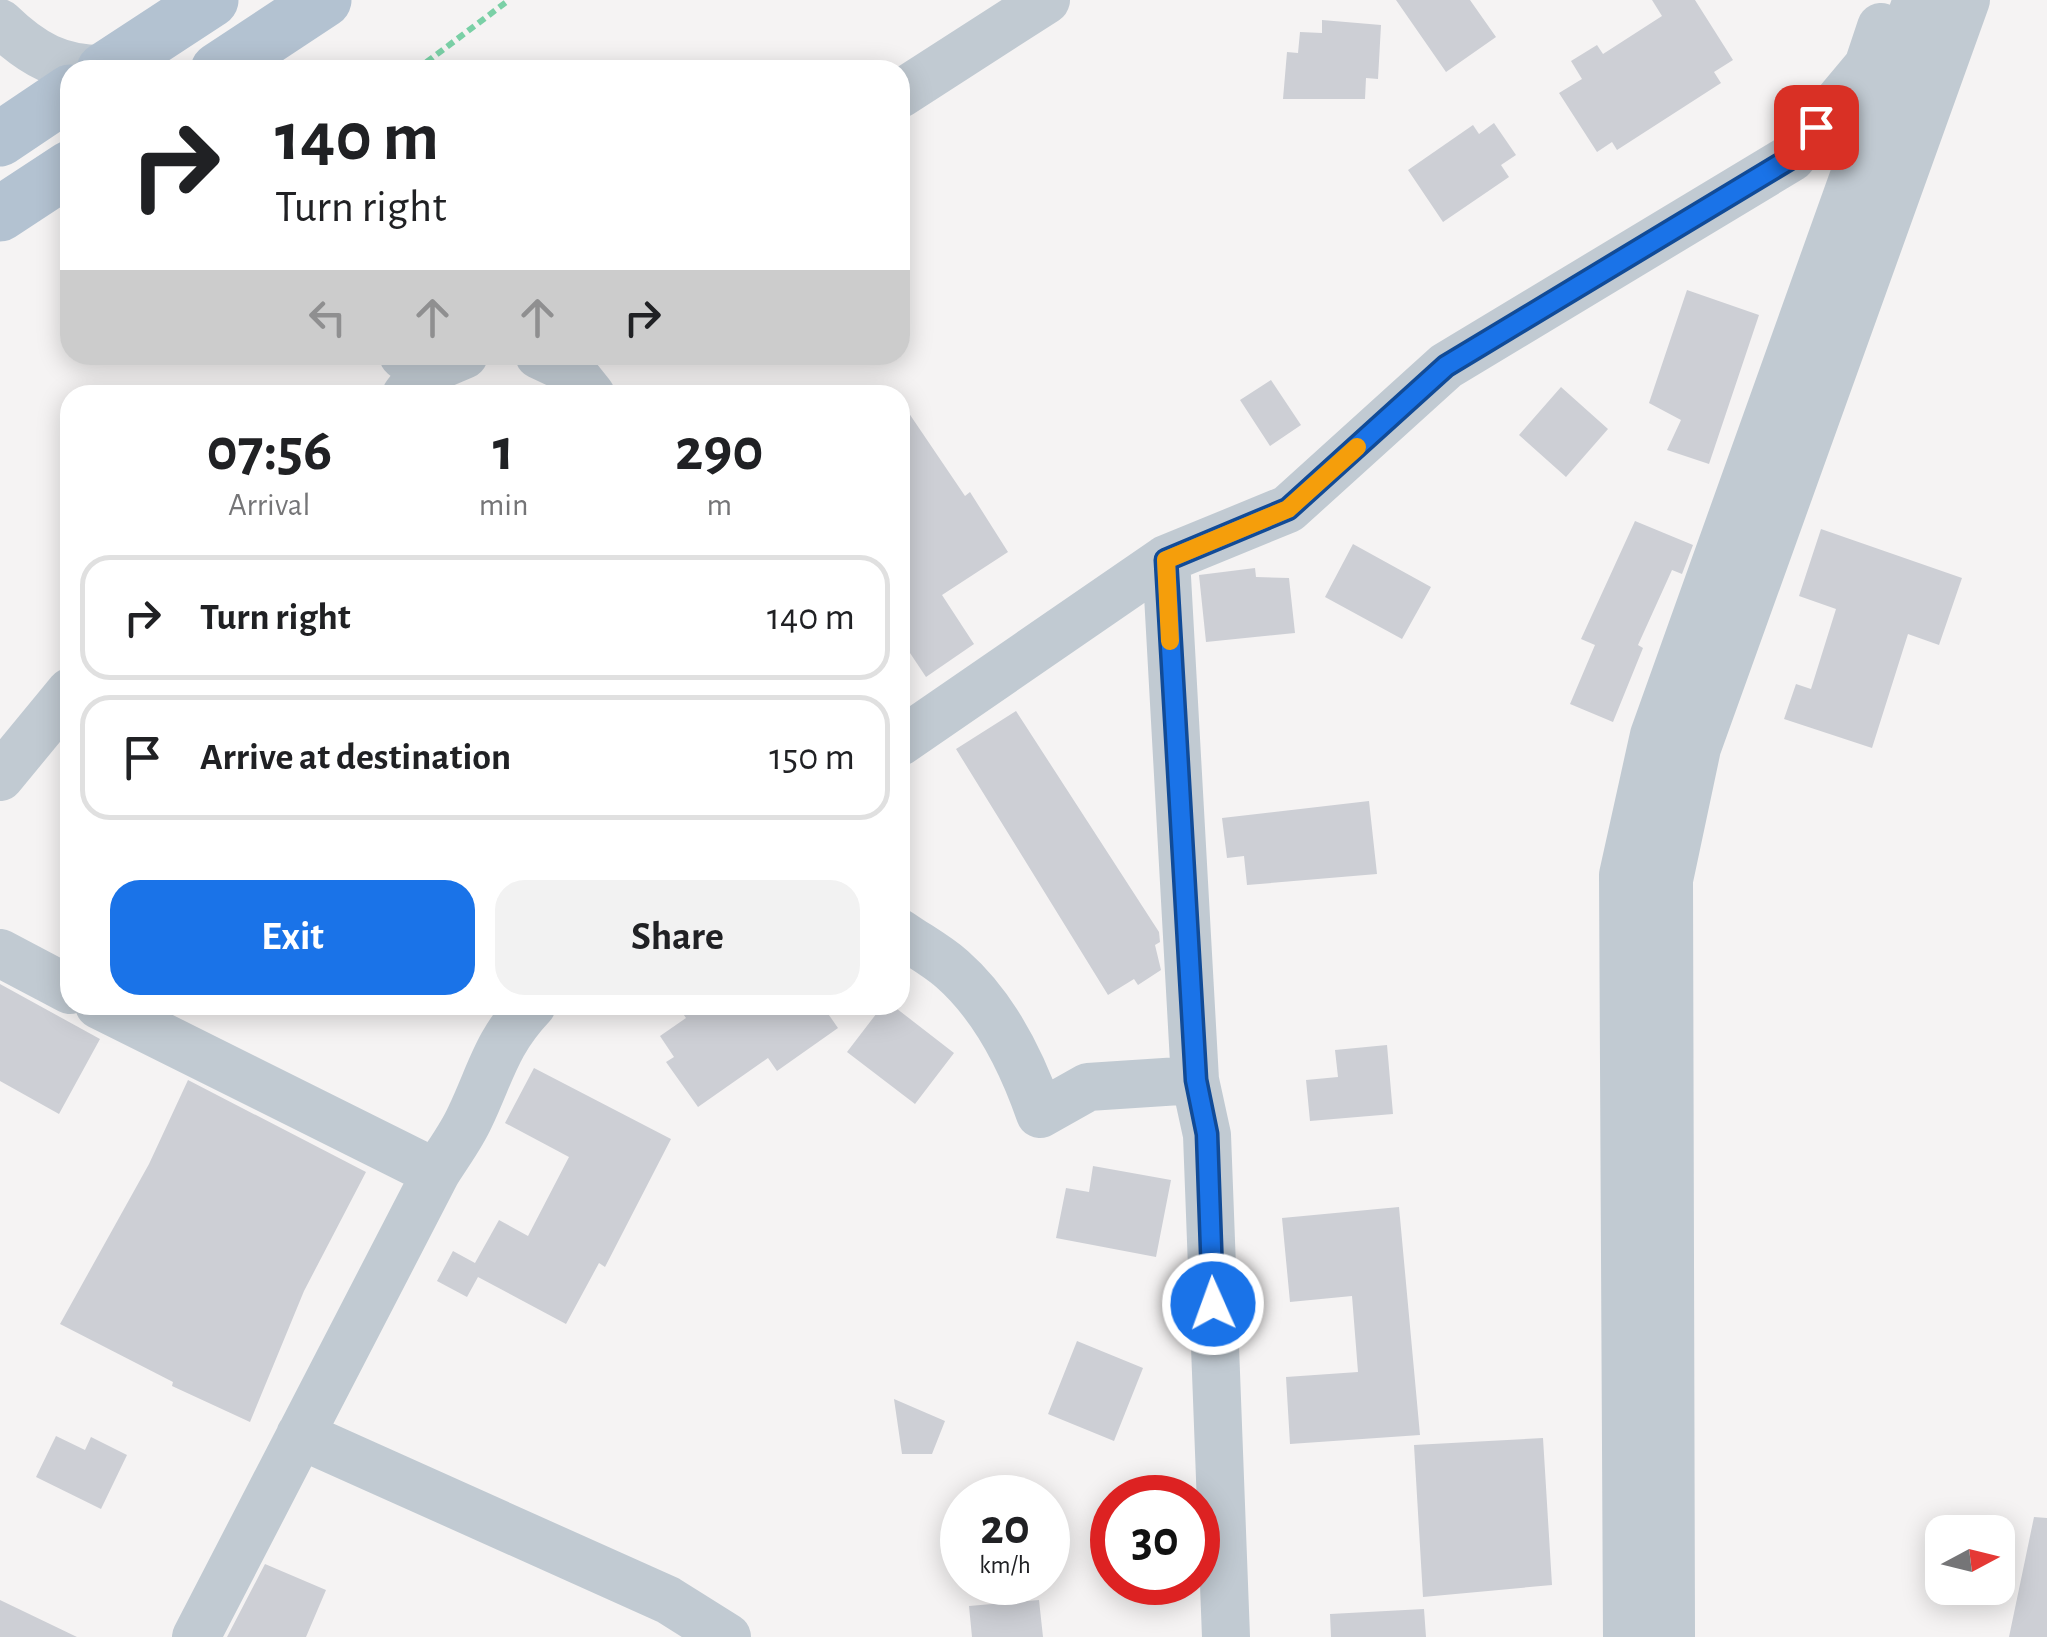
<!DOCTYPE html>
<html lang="en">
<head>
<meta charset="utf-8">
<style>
  body { margin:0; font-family:"Alegreya Sans",sans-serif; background:#f2f2f2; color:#202124; height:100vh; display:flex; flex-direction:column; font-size:38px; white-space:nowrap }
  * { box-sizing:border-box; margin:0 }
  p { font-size:32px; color:#757577 }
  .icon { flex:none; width:55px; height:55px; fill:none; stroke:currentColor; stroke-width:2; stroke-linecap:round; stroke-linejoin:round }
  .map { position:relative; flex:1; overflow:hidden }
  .details { position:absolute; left:60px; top:385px; width:850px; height:630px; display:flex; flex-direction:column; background:#fff; border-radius:30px; box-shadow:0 5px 25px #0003 }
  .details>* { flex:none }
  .guide { position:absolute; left:60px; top:60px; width:850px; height:305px; border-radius:30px; box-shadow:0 5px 25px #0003; background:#fff; color:#202124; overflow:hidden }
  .needle { width:65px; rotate:83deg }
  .controls { position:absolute; left:1925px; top:1515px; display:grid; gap:20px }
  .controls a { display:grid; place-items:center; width:90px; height:90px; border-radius:20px; background:#fff; box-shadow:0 5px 25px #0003; font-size:50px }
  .speed { position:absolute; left:940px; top:1475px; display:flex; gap:20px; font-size:50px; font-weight:700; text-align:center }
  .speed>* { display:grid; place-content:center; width:130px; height:130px; border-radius:50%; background:#fff; box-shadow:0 5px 25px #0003; line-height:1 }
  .speed small { font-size:25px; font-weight:400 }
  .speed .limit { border:15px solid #d22; background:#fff; color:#111 }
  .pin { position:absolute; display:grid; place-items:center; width:85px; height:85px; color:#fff; margin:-42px; border-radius:20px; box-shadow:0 5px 15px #0006 }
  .me { position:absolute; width:110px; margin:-55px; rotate:358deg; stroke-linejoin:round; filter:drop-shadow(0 0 8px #0008) }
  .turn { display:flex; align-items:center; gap:35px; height:210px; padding:0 50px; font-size:45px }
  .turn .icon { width:130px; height:130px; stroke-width:2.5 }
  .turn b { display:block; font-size:70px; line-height:85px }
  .lanes { display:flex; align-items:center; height:95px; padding:0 50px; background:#0003; justify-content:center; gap:50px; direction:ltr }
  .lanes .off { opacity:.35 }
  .eta { display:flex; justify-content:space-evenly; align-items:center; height:170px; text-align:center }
  .eta b { font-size:60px; font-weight:600; line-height:70px }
  .cta { display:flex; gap:20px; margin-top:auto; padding:20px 50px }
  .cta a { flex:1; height:115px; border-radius:30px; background:#1a73e8; color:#fff; font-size:40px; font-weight:600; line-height:115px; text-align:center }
  .cta a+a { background:#f2f2f2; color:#202124 }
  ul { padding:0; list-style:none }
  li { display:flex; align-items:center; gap:30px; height:125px; margin:0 20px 15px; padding:0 30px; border:5px solid #e0e0e0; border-radius:30px }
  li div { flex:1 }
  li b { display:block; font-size:38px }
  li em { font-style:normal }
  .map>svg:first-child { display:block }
  .building { fill:#cdcfd5 }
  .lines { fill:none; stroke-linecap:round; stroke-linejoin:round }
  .path { stroke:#7ad0a6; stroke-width:6; stroke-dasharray:8 5; stroke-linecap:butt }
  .minor { stroke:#c1cad2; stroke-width:48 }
  .major { stroke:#b3c2d1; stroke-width:55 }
  .route-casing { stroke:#114b97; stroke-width:25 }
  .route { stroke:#1a73e8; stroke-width:18 }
  .slow { stroke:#f59e0b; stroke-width:18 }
</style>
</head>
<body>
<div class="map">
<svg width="2047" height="1637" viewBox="0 0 2047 1637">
  <rect width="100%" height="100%" fill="#f5f3f3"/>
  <path class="building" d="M1396 0H1470L1496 37 1446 72Z
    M1652 0H1695L1733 60 1714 72 1721 83 1617 150 1612 142 1597 152 1559 93 1582 79 1571 61 1597 45 1603 54 1662 16Z
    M1322 20 1381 25 1378 79 1366 78 1365 99H1283L1287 52 1298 53 1300 32 1322 33Z
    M1494 123 1516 155 1501 165 1509 177 1443 222 1408 170 1473 125 1479 134Z
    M1687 290 1759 315 1709 464 1667 450 1681 420 1649 403Z
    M1271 380 1301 425 1270 446 1240 400Z
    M1561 387 1608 429 1566 477 1519 435Z
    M900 400 965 496 970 492 1008 552 942 595 974 644 926 677 900 638Z
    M1635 521 1693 545 1682 574 1672 570 1638 645 1643 648 1613 722 1570 704 1595 645 1581 639Z
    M1821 529 1962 578 1939 645 1908 634 1872 748 1784 719 1796 684 1811 689 1836 609 1799 596Z
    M1353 544 1431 587 1402 639 1325 597Z
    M1255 568 1256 577 1289 578 1295 633 1206 642 1199 575Z
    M1016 711 1159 932 1160 942 1155 945 1161 970 1138 985 1134 979 1108 995 956 749Z
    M1369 801 1377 874 1247 885 1244 856 1227 858 1222 818Z
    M0 984 100 1039 59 1114 0 1081Z
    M677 1005H822L838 1028 777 1071 768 1058 698 1107 666 1062 674 1057 660 1036 686 1018Z
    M883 1005H892L954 1053 915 1104 847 1052Z
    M1387 1045 1393 1114 1310 1121 1306 1080 1338 1077 1335 1050Z
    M534 1068 671 1139 605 1267 599 1263 566 1324 478 1277 467 1297 437 1281 453 1251 475 1263 499 1220 528 1236 569 1157 505 1123Z
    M188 1080 366 1172 304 1291 250 1422 172 1386 173 1382 60 1324 149 1164Z
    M1093 1166 1171 1180 1156 1257 1056 1238 1066 1188 1089 1192Z
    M1399 1207 1420 1435 1290 1444 1286 1377 1358 1372 1352 1296 1290 1302 1282 1218Z
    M1077 1341 1143 1368 1114 1441 1048 1414Z
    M894 1399 945 1421 932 1454H902Z
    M56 1436 85 1450 91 1437 127 1455 101 1509 36 1477Z
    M1543 1438 1552 1585 1423 1597 1414 1445Z
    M2034 1517 2047 1518V1637H2009Z
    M265 1564 326 1590 306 1637H227Z
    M0 1600 77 1637H0Z
    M1039 1600 1043 1637H972L969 1606Z
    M1424 1609 1426 1637H1331L1330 1614Z"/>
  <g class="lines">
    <path class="path" d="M416 70 509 0"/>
    <path class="minor" d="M0 23C32 54 60 70 106 69
      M900 94 1046 0
      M403 355 424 372 406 395
      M539 355 571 370 591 395
      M424 372 464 355
      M1166 559 1195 1080
      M900 742 1166 559 1288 509 1446 366 1791 158 1868 66 1881 27
      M0 777 70 692
      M900 933C917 945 936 955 952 969 994 1006 1022 1062 1040 1114L1088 1087 1195 1080 1207 1135 1226 1637
      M0 953 70 990
      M99 1005 436 1173C447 1155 461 1137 470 1117 491 1073 496 1043 532 1005
      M300 1435 668 1600 727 1637
      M196 1637 436 1173
      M1627 1637 1623 875 1654 735 1917 0
      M1671 1637 1669 880 1697 748 1966 0"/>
    <path class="major" d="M104 70 211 0
      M218 70 324 0
      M0 139 70 92
      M0 214 70 168"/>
  </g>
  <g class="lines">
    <defs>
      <path id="route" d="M1213 1304 1207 1134 1196 1080 1166 560 1288 509 1446 366 1791 158 1816 127"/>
    </defs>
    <use href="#route" class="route-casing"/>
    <use href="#route" class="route"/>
    <path class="slow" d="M1170 641 1166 560 1288 509 1357 447"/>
  </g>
</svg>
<div class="controls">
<a><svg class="needle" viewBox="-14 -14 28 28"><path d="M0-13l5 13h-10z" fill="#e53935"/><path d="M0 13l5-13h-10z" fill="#757577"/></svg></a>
</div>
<div class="speed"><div>20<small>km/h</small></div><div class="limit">30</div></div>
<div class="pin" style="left:1816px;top:127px;background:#d93025"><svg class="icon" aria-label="arrive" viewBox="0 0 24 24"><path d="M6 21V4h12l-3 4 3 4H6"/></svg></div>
<svg class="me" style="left:1213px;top:1304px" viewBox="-20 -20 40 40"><circle r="17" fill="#1a73e8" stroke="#fff" stroke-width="3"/><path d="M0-11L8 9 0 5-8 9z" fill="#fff"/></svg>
<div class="guide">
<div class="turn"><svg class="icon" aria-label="right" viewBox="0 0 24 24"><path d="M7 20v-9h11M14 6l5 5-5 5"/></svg><div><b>140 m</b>Turn right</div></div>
<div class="lanes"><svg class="icon off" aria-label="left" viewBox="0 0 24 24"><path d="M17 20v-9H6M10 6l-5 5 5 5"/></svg><svg class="icon off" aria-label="ahead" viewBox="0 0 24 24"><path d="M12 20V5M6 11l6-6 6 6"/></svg><svg class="icon off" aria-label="ahead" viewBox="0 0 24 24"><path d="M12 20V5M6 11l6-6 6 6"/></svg><svg class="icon" aria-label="right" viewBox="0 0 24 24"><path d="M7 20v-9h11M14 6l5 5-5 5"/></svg></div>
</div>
<section class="details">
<div class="eta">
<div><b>07:56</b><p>Arrival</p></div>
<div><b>1</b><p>min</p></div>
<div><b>290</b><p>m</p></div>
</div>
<ul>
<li><svg class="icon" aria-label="right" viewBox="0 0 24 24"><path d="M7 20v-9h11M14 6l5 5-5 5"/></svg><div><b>Turn right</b></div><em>140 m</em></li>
<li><svg class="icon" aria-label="arrive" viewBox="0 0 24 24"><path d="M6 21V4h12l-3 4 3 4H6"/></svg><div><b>Arrive at destination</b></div><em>150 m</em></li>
</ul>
<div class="cta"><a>Exit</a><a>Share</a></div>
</section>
</div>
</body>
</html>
